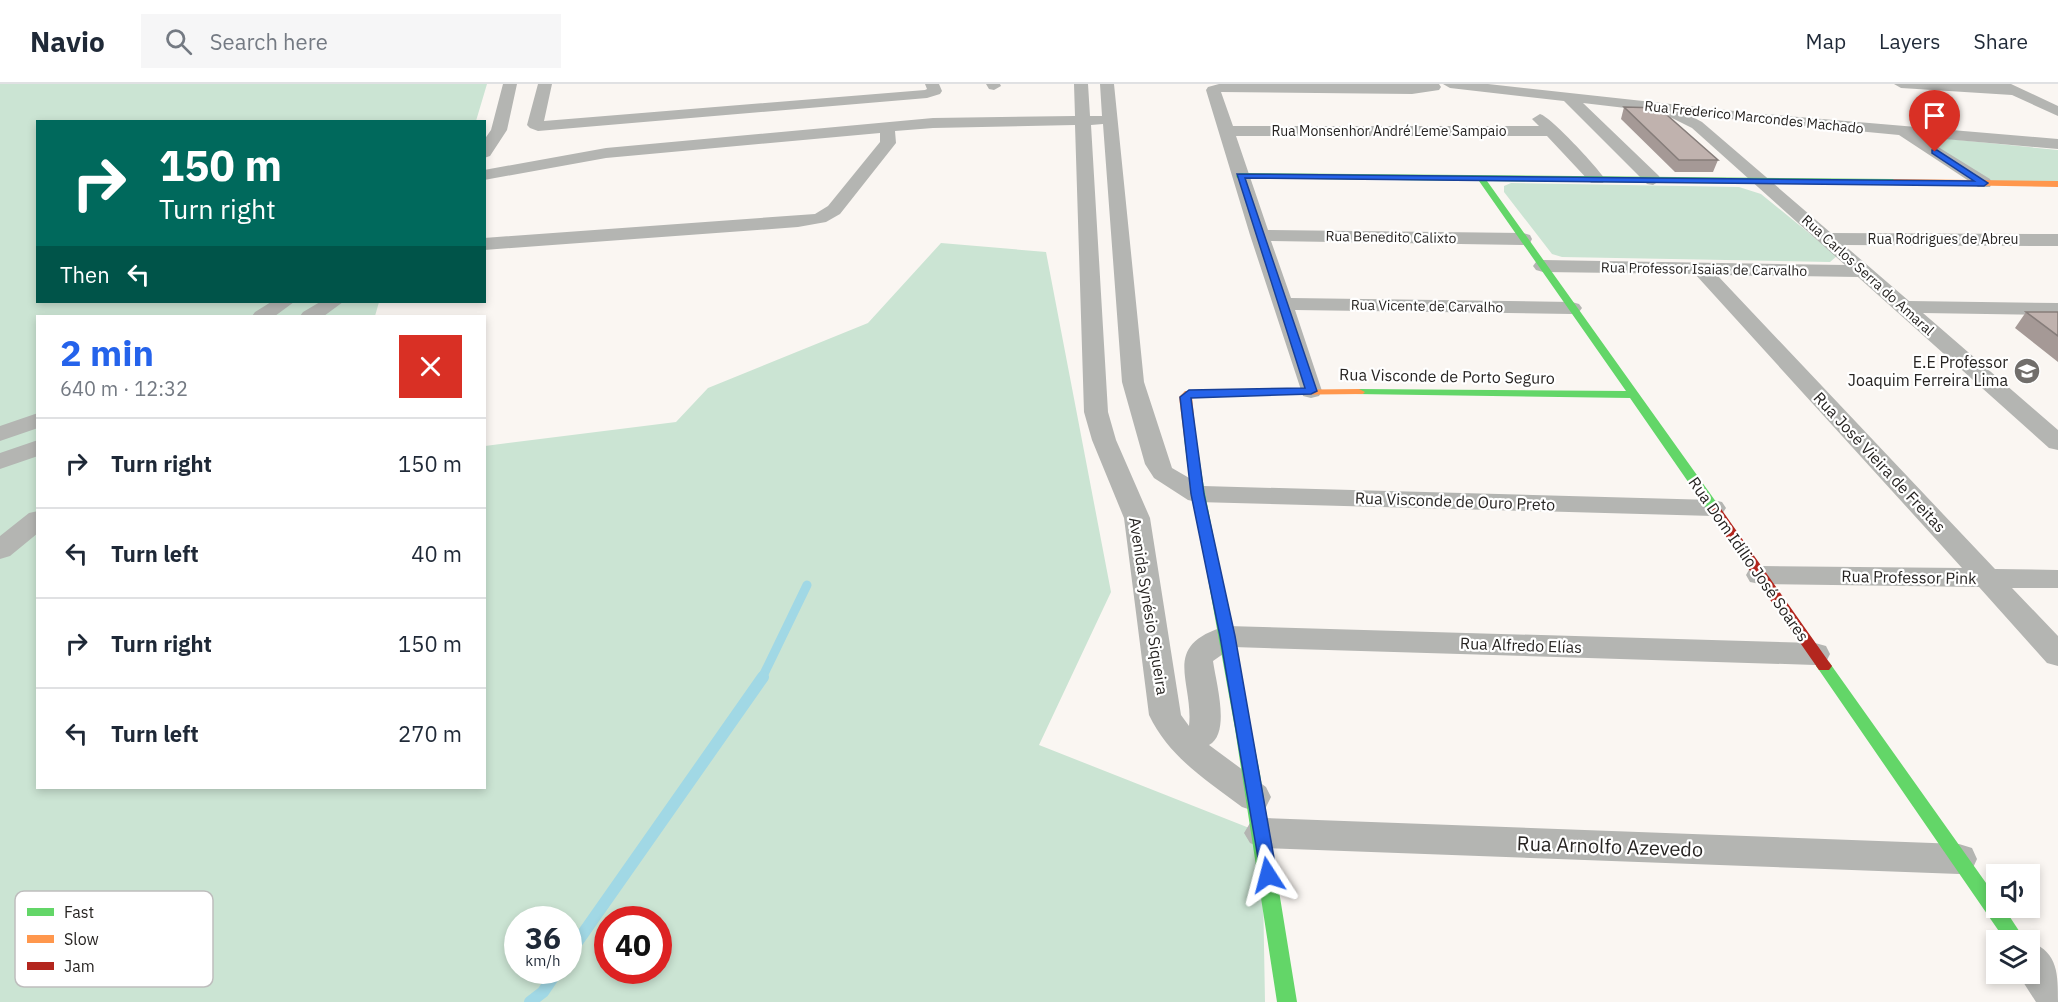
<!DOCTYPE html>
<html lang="en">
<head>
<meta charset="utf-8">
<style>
  body { margin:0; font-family:"IBM Plex Sans",sans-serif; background:#f6f6f7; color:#1f2937; height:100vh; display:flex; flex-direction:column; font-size:22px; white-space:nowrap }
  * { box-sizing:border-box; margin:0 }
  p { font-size:20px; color:#747a83 }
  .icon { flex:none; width:33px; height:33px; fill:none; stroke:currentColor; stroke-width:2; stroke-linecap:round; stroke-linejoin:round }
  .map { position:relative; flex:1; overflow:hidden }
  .panel { position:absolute; left:36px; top:231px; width:450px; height:474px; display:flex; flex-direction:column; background:#fff; border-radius:0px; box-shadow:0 3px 9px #0003 }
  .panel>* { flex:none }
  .banner { position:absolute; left:36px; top:36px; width:450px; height:183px; border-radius:0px; box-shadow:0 3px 9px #0003; background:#00695c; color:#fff; overflow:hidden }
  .tools { position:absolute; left:1986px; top:780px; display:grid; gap:12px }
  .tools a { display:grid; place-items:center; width:54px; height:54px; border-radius:0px; background:#fff; box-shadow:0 3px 9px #0003; font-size:30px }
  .speed { position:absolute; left:504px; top:822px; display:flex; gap:12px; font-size:30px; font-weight:700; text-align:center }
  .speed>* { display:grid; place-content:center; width:78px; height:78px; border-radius:50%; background:#fff; box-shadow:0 3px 9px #0003; line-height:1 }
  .speed small { font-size:15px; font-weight:400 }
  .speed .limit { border:9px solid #d22; background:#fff; color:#111 }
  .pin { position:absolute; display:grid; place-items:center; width:51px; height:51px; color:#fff; margin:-62px -26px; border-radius:50% 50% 50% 0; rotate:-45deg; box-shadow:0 0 6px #0007 }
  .pin .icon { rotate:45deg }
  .me { position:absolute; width:66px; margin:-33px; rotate:351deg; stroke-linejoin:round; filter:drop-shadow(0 0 4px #0008) }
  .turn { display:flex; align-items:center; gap:21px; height:126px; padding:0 24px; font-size:27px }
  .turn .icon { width:78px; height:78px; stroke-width:2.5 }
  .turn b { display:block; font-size:42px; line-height:51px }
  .then { display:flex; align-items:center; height:57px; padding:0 24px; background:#0003; gap:12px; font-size:22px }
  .round { display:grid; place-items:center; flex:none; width:63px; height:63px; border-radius:0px; background:#f6f6f7 }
  .head { display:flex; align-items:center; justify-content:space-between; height:102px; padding:0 24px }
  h1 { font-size:36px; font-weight:700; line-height:45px; color:#2563eb }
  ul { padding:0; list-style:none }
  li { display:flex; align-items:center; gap:18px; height:90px; padding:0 24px; border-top:2px solid #e0e1e3 }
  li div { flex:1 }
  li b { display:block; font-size:22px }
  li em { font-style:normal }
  header { display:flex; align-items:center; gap:36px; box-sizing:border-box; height:84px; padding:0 30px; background:#fff; border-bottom:2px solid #e0e1e3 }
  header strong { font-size:28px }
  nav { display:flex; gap:33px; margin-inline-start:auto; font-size:21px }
  .search { width:420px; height:54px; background:#f6f6f7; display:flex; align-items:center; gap:15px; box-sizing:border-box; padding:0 21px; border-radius:0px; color:#747a83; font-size:22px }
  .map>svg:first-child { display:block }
  .green { fill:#cbe4d3; fill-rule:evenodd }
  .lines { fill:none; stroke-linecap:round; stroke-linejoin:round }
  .stream-far1 { stroke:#a1d8e5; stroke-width:9 }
  .stream { stroke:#a1d8e5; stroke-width:12 }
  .street { fill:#b4b5b2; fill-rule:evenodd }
  .fast { fill:#63d668; fill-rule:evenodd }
  .slow { fill:#ff974d; fill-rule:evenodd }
  .jam { fill:#b3261e; fill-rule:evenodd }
  .wall { fill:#a59996 }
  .building { fill:#c0b2ae; stroke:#867d7a; stroke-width:1.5 }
  .route { fill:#2563eb; stroke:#184099; stroke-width:1.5 }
  .labels { text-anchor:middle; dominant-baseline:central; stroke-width:4.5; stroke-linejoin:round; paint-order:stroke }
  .far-street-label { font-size:14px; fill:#272422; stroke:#fff }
  .poi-label { font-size:16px; fill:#272422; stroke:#fff; text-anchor:end }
  .street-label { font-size:16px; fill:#272422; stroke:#fff }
  .near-street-label { font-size:20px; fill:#272422; stroke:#fff }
  .key { fill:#fff; stroke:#bebdbd; stroke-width:1.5 }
  .key-label { font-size:16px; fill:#272422 }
</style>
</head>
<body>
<header>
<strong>Navio</strong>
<div class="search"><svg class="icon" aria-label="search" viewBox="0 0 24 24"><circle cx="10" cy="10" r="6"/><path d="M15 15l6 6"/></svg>Search here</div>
<nav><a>Map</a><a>Layers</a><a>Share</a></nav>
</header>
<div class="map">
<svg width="2058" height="918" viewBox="0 0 2058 918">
  <rect width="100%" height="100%" fill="#faf6f2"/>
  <path class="green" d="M0 0H487L476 37 38 38V218H379L375 232H38V704H484L485 362 676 338 708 304 868 239 941 159 1046 168 1111 508 1039 661 1262 749 1265 918H0ZM518 836H568V886H518ZM608 836H658V886H608Z
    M1919 52 2058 66V98L1991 97Z
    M1511 99 1739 103 1761 110 1837 172 1830 178 1562 173 1552 170 1504 108V102Z"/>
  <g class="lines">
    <path class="stream-far1" d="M762 594 807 501"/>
    <path class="stream" d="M568 871 763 593
      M530 918 543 908 558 886"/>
    <path class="street" d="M503 0H517L507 46 490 72 484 74V56L491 46Z
      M538 0H552L544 37 925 6 927 5 925 0H939L942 7 940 10 927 14 538 47 530 44 527 41Z
      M986 0H1000L1001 2 994 6 989 5Z
      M1074 0H1088L1090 32H1102L1100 0H1114L1144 298 1172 384 1203 402 1713 416 1722 418 1726 424 1722 430 1713 432 1197 418 1188 416 1154 394 1145 380 1122 298 1103 40 1091 41 1108 328 1116 356 1150 434 1181 631 1189 642C1194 597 1159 561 1227 542L1815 559 1826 562 1830 570 1826 578 1815 581 1233 563 1213 577C1216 599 1231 649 1209 661L1266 703 1271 713 1266 723 1254 727 1242 723C1206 696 1169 673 1149 631L1124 434 1092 356 1084 328 1075 41 933 44 895 47 896 59 840 130 826 138 798 143 484 166V154L815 130 828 122 880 58V49L606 74 484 96V86L606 64 933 34 1075 32Z
      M1219 0H1439L1441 3 1439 6 1412 10 1221 8 1233 42H1539L1532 35 1540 30C1551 33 1597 83 1605 95L1603 99H1591L1547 52H1236L1268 146 1523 149 1530 151 1532 155 1530 159 1523 161 1271 157 1291 214 1572 218 1579 220 1582 224 1579 228 1572 230 1295 226 1322 307 1319 312 1311 314 1303 312 1250 151 1206 6 1208 3Z
      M1443 0H1488L1753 29 2058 55V65L1922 53 1990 95 1992 99 1990 103H1978L1899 51 1689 31 1702 38 1831 149 2058 150V162L1844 161 1909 217 2058 219V231L1923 229 2058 346V366L2049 364 1858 193 1717 191 1995 485 2058 486V504H2012L2058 552V582L2047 579 1979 503 1760 500 1750 498 1746 491 1750 484 1760 482 1962 484 1695 190 1543 188 1536 186 1533 182 1536 178 1543 176 1845 181 1692 44 1670 33 1668 29 1583 19 1659 92 1661 96 1653 101 1647 100 1564 17 1450 4Z
      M1894 0H2011L2058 22V32L2012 11 1901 4Z
      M271 218H294L275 232H252L255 228Z
      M320 218H343L324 232H300L303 228Z
      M38 329V344L0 357V342Z
      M38 356V372L0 385V369Z
      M38 427V449L10 472 0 475V452L29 429Z
      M1262 734 1959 760 1972 764 1977 775 1972 786 1959 790 1262 764 1250 759 1244 749 1250 739Z
      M2030 857C2058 869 2058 889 2058 918H2036L2018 890H2030Z"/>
    <path class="fast" d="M1240 89 1894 95 1898 98 1894 101 1487 97 1719 422 1721 425 1719 428H1709L1630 314 1355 310 1353 308 1359 305 1626 307 1479 97 1237 94 1236 92Z
      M1190 349 1196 353 1204 404 1260 690 1297 918H1277L1235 645 1187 378 1184 353Z
      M1824 576 1829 578 1996 813V824H2004L2025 856H2005L1819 586 1816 582 1819 578Z"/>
    <path class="slow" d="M1894 95 2058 97V103L1891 100 1890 98Z
      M1359 305 1365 308 1363 310 1192 312 1196 353 1190 357 1184 353 1179 313 1185 307Z"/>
    <path class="jam" d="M1714 421 1719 422 1829 578 1832 582 1829 586H1819L1707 425Z"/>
  </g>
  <path class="wall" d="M1624 23 1718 76 1713 88H1675L1621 35Z
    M2026 228H2058V278L2015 244Z"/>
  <path class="building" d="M1624 23 1659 24 1718 76H1679Z
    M2026 228H2058V252Z"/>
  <path class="route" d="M1932 66H1937L1988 99 1984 102 1245 94 1317 307 1311 310 1191 314 1204 410 1235 552 1277 791 1275 797 1268 799 1262 797 1220 552 1191 410 1180 313 1189 306 1305 304 1237 90 1974 97 1932 69Z"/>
  <defs>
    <symbol id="school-disc" viewBox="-11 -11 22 22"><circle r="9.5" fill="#716e6b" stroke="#fff"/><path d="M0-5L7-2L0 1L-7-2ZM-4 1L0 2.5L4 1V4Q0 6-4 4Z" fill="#fff"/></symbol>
  </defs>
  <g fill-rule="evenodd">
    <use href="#school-disc" x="2012" y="272" width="30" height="30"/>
  </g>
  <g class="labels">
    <g class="far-street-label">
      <text transform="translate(1754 33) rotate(6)">Rua Frederico Marcondes Machado</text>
      <text x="1389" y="47">Rua Monsenhor André Leme Sampaio</text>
      <text transform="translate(1391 153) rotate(1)">Rua Benedito Calixto</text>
      <text x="1943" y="155">Rua Rodrigues de Abreu</text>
      <text transform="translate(1704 185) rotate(1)">Rua Professor Isaias de Carvalho</text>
      <text transform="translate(1868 191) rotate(42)">Rua Carlos Serra do Amaral</text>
      <text transform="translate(1427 222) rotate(1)">Rua Vicente de Carvalho</text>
    </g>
    <g class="poi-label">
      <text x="2008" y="278">E.E Professor<tspan x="2008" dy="18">Joaquim Ferreira Lima</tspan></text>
    </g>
    <g class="street-label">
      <text transform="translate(1447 292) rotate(1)">Rua Visconde de Porto Seguro</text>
      <text transform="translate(1880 378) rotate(47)">Rua José Vieira de Freitas</text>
      <text transform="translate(1455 417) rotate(2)">Rua Visconde de Ouro Preto</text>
      <text transform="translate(1749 475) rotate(55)">Rua Dom Idílio José Soares</text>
      <text transform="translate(1909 493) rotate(1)">Rua Professor Pink</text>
      <text transform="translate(1149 522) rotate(81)">Avenida Synésio Siqueira</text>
      <text transform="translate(1521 561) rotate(2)">Rua Alfredo Elías</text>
    </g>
    <g class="near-street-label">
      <text transform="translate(1610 762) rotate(2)">Rua Arnolfo Azevedo</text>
    </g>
  </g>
  <rect x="15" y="807" width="198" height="96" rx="9" class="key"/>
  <rect x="27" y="824" width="27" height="8" fill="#63d668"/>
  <rect x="27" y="851" width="27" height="8" fill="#ff974d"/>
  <rect x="27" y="878" width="27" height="8" fill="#b3261e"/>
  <g class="key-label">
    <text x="64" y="834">Fast</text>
    <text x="64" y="861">Slow</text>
    <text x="64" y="888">Jam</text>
  </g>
</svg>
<div class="tools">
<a><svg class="icon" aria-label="sound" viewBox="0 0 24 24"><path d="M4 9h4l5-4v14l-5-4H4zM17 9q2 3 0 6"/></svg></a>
<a><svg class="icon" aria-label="layers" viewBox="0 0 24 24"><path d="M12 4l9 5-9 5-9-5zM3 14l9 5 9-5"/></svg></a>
</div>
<div class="speed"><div>36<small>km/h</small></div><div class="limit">40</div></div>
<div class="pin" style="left:1935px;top:68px;background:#d93025"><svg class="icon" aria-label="arrive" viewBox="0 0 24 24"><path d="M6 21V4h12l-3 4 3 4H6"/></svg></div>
<svg class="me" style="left:1268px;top:791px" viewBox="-20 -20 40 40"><path d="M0-17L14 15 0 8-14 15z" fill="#2563eb" stroke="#fff" stroke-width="4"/></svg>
<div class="banner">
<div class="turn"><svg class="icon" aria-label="right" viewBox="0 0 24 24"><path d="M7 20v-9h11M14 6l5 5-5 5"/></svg><div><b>150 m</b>Turn right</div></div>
<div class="then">Then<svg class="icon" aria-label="left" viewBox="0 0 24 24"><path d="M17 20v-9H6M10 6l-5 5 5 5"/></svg></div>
</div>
<section class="panel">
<div class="head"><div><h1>2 min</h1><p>640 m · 12:32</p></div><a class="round" style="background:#d93025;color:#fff"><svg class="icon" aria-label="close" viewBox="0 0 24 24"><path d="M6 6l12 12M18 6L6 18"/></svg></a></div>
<ul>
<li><svg class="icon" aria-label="right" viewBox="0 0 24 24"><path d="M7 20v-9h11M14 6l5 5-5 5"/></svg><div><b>Turn right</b></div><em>150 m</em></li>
<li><svg class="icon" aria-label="left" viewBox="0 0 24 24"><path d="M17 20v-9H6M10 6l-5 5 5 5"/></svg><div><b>Turn left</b></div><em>40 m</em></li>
<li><svg class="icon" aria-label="right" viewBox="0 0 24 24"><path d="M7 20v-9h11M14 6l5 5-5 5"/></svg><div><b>Turn right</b></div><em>150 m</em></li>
<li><svg class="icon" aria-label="left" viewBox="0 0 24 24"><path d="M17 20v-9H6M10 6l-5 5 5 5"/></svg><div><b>Turn left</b></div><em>270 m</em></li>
</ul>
</section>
</div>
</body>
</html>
